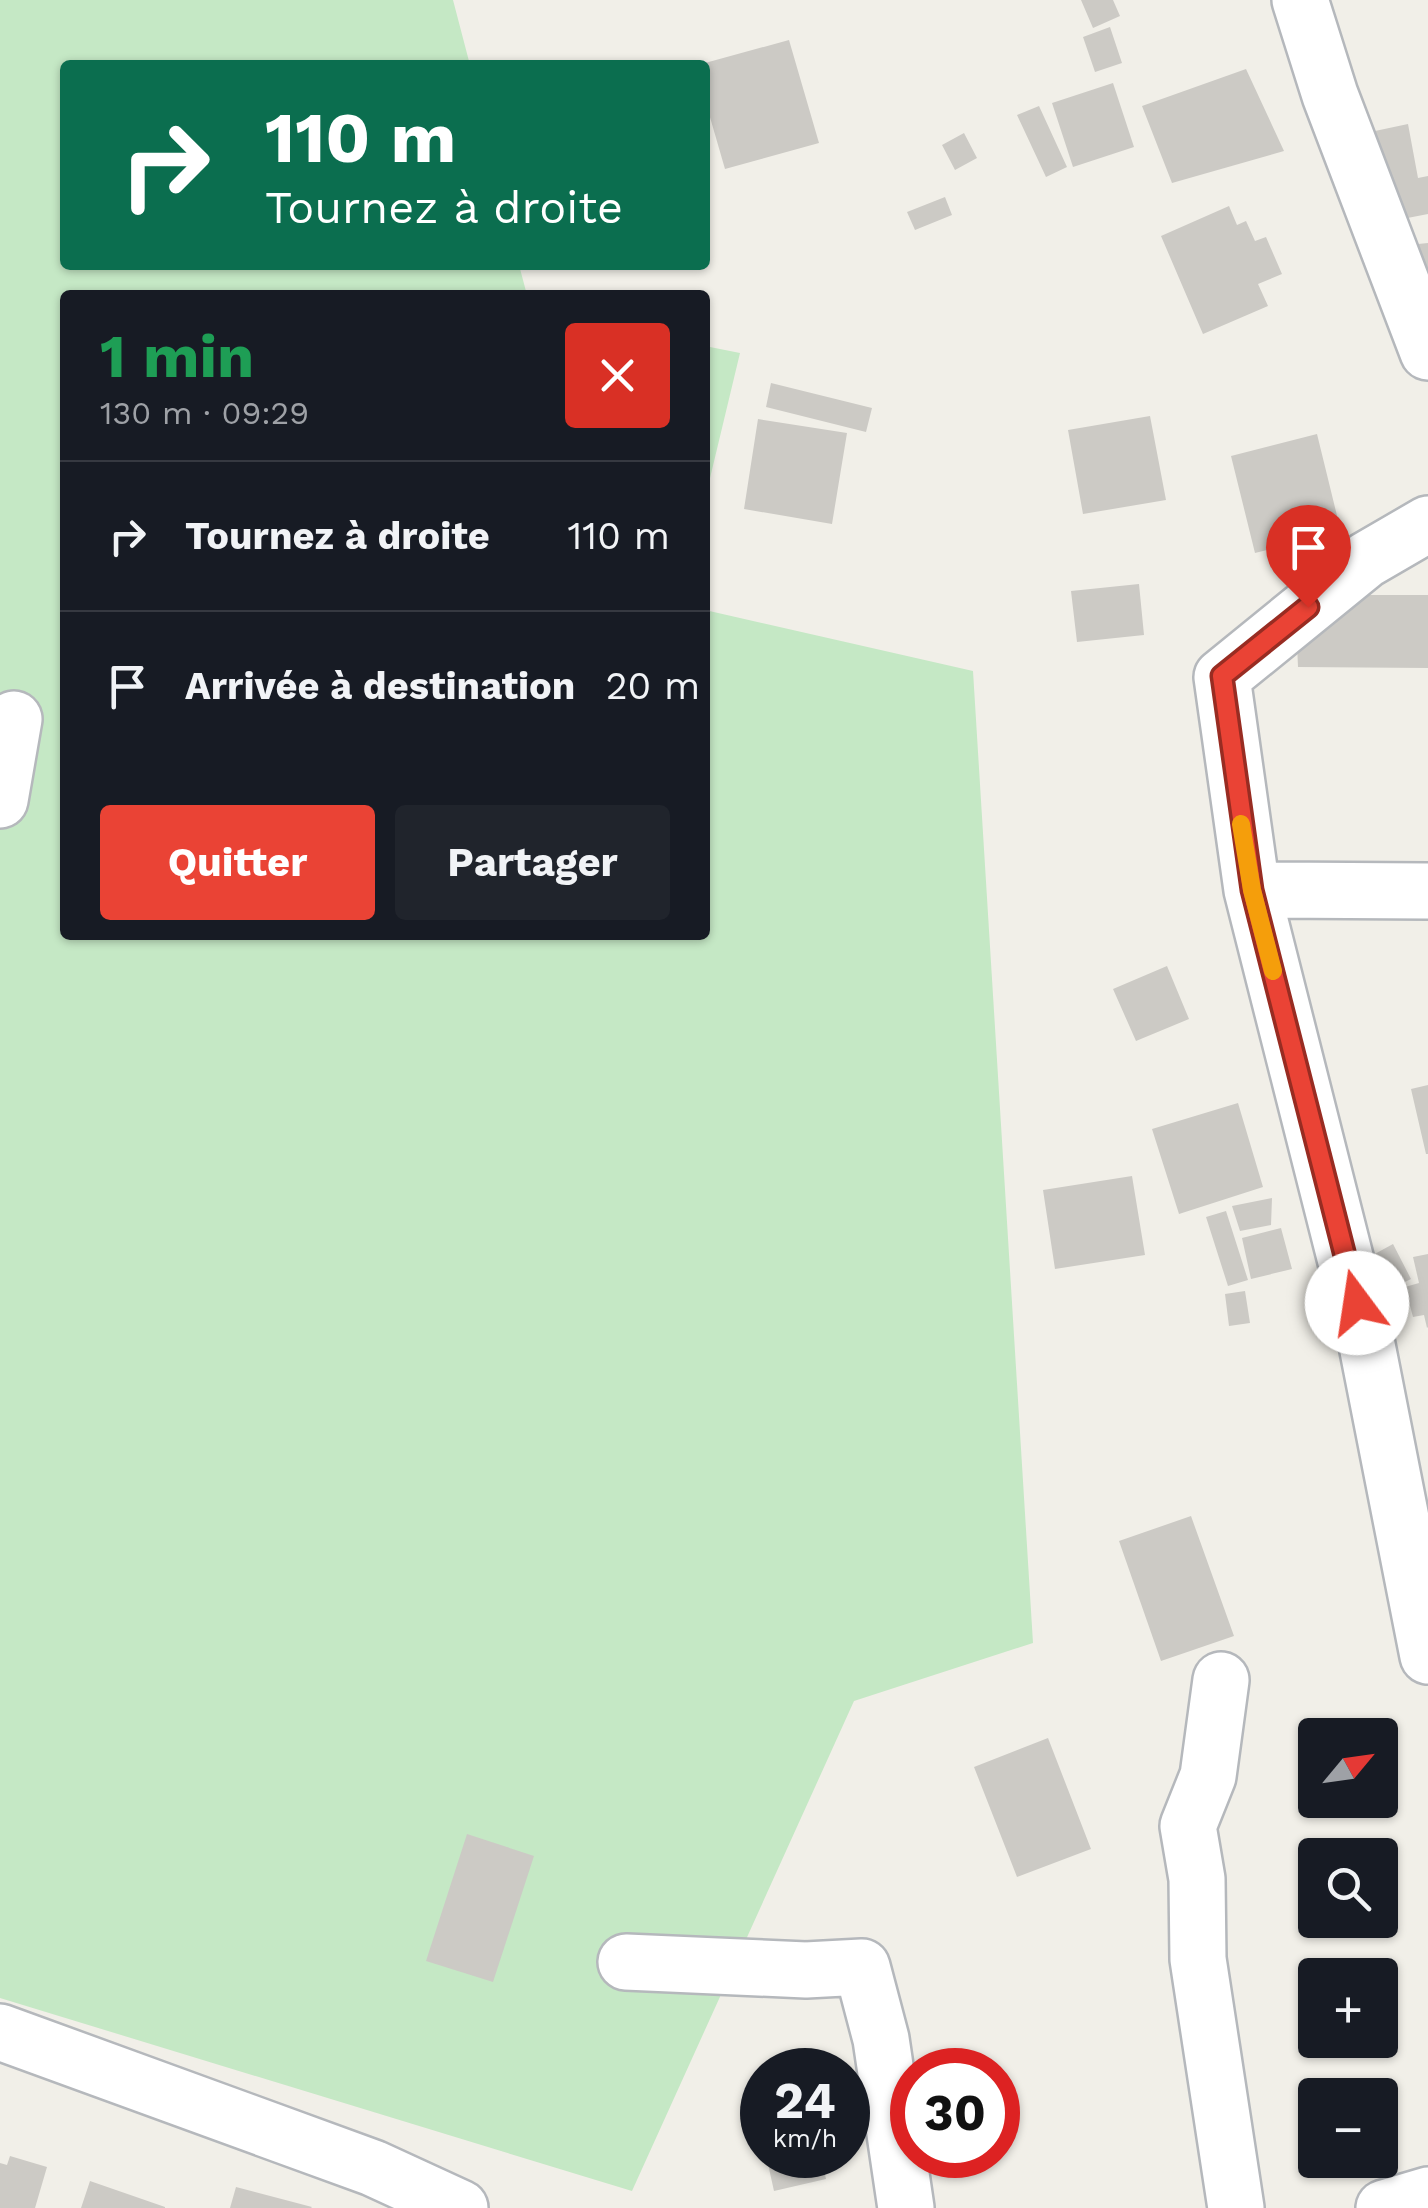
<!DOCTYPE html>
<html lang="fr">
<head>
<meta charset="utf-8">
<style>
  body { margin:0; font-family:"Work Sans",sans-serif; background:#20242c; color:#f1f3f6; height:100vh; display:flex; flex-direction:column; font-size:38px; white-space:nowrap }
  * { box-sizing:border-box; margin:0 }
  p { font-size:32px; color:#9ea1a6 }
  .icon { flex:none; width:55px; height:55px; fill:none; stroke:currentColor; stroke-width:2; stroke-linecap:round; stroke-linejoin:round }
  .map { position:relative; flex:1; overflow:hidden }
  .drawer { position:absolute; left:60px; top:290px; width:650px; height:650px; display:flex; flex-direction:column; background:#171b24; border-radius:10px; box-shadow:0 2px 8px #0004 }
  .drawer>* { flex:none }
  .banner { position:absolute; left:60px; top:60px; width:650px; height:210px; border-radius:10px; box-shadow:0 2px 8px #0004; background:#0b6e4f; color:#fff; overflow:hidden }
  .needle { width:65px; rotate:61deg }
  .tools { position:absolute; left:1298px; top:1718px; display:grid; gap:20px }
  .tools a { display:grid; place-items:center; width:100px; height:100px; border-radius:10px; background:#171b24; box-shadow:0 2px 8px #0004; font-size:50px }
  .speed { position:absolute; left:740px; top:2048px; display:flex; gap:20px; font-size:50px; font-weight:700; text-align:center }
  .speed>* { display:grid; place-content:center; width:130px; height:130px; border-radius:50%; background:#171b24; box-shadow:0 2px 8px #0004; line-height:1 }
  .speed small { font-size:25px; font-weight:400 }
  .speed .limit { border:15px solid #d22; background:#fff; color:#111 }
  .pin { position:absolute; display:grid; place-items:center; width:85px; height:85px; color:#fff; margin:-102px -42px; border-radius:50% 50% 50% 0; rotate:-45deg; box-shadow:0 0 10px #0007 }
  .pin .icon { rotate:45deg }
  .me { position:absolute; width:110px; margin:-55px; rotate:346deg; stroke-linejoin:round; filter:drop-shadow(0 0 8px #0008) }
  .turn { display:flex; align-items:center; gap:35px; height:210px; padding:0 40px; font-size:45px }
  .turn .icon { width:130px; height:130px; stroke-width:2.5 }
  .turn b { display:block; font-size:70px; line-height:85px }
  .round { display:grid; place-items:center; flex:none; width:105px; height:105px; border-radius:10px; background:#20242c }
  .summary { display:flex; align-items:center; justify-content:space-between; height:170px; padding:0 40px }
  h1 { font-size:60px; font-weight:700; line-height:75px; color:#1e9e55 }
  .action { display:flex; gap:20px; margin-top:auto; padding:20px 40px }
  .action a { flex:1; height:115px; border-radius:10px; background:#ea4335; color:#fff; font-size:40px; font-weight:700; line-height:115px; text-align:center }
  .action a+a { background:#20242c; color:#f1f3f6 }
  ul { padding:0; list-style:none }
  li { display:flex; align-items:center; gap:30px; height:150px; padding:0 40px; border-top:2px solid #363941 }
  li div { flex:1 }
  li b { display:block; font-size:38px }
  li em { font-style:normal }
  .map>svg:first-child { display:block }
  .green { fill:#c5e8c5 }
  .building { fill:#cccac5 }
  .lines { fill:none; stroke-linecap:round; stroke-linejoin:round }
  .minor-casing { stroke:#b5b8bc; stroke-width:60 }
  .minor { stroke:#fff; stroke-width:55 }
  .route-casing { stroke:#982c22; stroke-width:25 }
  .route { stroke:#ea4335; stroke-width:18 }
  .slow { stroke:#f59e0b; stroke-width:18 }
</style>
</head>
<body>
<div class="map">
<svg width="1428" height="2208" viewBox="0 0 1428 2208">
  <rect width="100%" height="100%" fill="#f1efe8"/>
  <path class="green" d="M0 0H453L470 65H65V265H519L527 295H65V935H705V610L973 671 1033 1643 854 1701 632 2191 0 1998Z
    M705 346 740 353 705 499Z"/>
  <path class="building" d="M1081 0H1113L1120 16 1093 28Z
    M1110 27 1122 63 1095 72 1083 37Z
    M789 40 819 143 725 169 705 100V63Z
    M1246 69 1284 151 1172 183 1142 106Z
    M1113 83 1134 147 1073 167 1052 103Z
    M1039 106 1067 167 1046 177 1017 115Z
    M1408 124 1418 178 1428 176V214L1392 221 1375 131Z
    M964 133 977 158 955 170 942 145Z
    M945 197 952 215 915 230 907 212Z
    M1229 206 1237 225 1246 221 1255 241 1266 237 1282 274 1258 284 1268 306 1203 334 1161 236Z
    M1428 243V277H1427L1418 244Z
    M771 383 872 408 866 432 766 407Z
    M1150 416 1166 500 1083 514 1068 430Z
    M758 419 847 433 832 524 744 509Z
    M1317 434 1341 532 1255 553 1231 456Z
    M1139 584 1144 635 1077 642 1071 591Z
    M1364 595H1428V668L1298 667 1297 644Z
    M1167 966 1189 1019 1136 1041 1113 989Z
    M1428 1085V1154H1426L1411 1089Z
    M1238 1103 1263 1187 1179 1214 1152 1129Z
    M1132 1176 1145 1255 1055 1269 1043 1190Z
    M1272 1198 1271 1225 1240 1231 1232 1206Z
    M1226 1211 1248 1280 1228 1286 1206 1217Z
    M1281 1228 1292 1269 1251 1279 1242 1238Z
    M1393 1244 1411 1279 1389 1290 1371 1256Z
    M1428 1254V1327L1427 1328 1424 1315 1413 1317 1405 1287 1419 1283 1413 1257Z
    M1245 1291 1250 1323 1229 1326 1225 1294Z
    M1191 1516 1234 1636 1161 1661 1119 1541Z
    M1048 1738 1091 1849 1017 1877 974 1767Z
    M467 1834 534 1856 493 1982 426 1961Z
    M762 2097V2132H761L753 2099Z
    M766 2155H821L826 2179 774 2191Z
    M10 2156 47 2167 35 2208H0V2163L7 2165Z
    M90 2181 165 2207V2208H81Z
    M236 2187 312 2207 311 2208H230Z"/>
  <g class="lines">
    <defs>
      <path id="minor" d="M1300 0 1330 95 1428 352
        M1428 524 1366 560 1222 677 1252 890 1366 1340 1428 1656
        M0 800 14 719
        M1252 890 1428 891
        M1221 1680 1208 1776 1188 1826 1197 1879 1198 1959 1236 2208
        M626 1962 806 1970 862 1967 881 2039 906 2208
        M0 2032 373 2168 460 2208
        M1384 2208 1428 2195"/>
    </defs>
    <use href="#minor" class="minor-casing"/>
    <use href="#minor" class="minor"/>
  </g>
  <g class="lines">
    <defs>
      <path id="route" d="M1308 607 1222 676 1252 890 1357 1303"/>
    </defs>
    <use href="#route" class="route-casing"/>
    <use href="#route" class="route"/>
    <path class="slow" d="M1241 824 1252 890 1273 971"/>
  </g>
</svg>
<div class="tools">
<a><svg class="needle" viewBox="-14 -14 28 28"><path d="M0-13l5 13h-10z" fill="#e53935"/><path d="M0 13l5-13h-10z" fill="#9ea1a6"/></svg></a>
<a><svg class="icon" aria-label="search" viewBox="0 0 24 24"><circle cx="10" cy="10" r="6"/><path d="M15 15l6 6"/></svg></a>
<a>+</a>
<a>−</a>
</div>
<div class="speed"><div>24<small>km/h</small></div><div class="limit">30</div></div>
<div class="pin" style="left:1308px;top:607px;background:#d93025"><svg class="icon" aria-label="arrive" viewBox="0 0 24 24"><path d="M6 21V4h12l-3 4 3 4H6"/></svg></div>
<svg class="me" style="left:1357px;top:1303px" viewBox="-20 -20 40 40"><circle r="19" fill="#fff"/><path d="M0-13L10 11 0 6-10 11z" fill="#ea4335"/></svg>
<div class="banner">
<div class="turn"><svg class="icon" aria-label="right" viewBox="0 0 24 24"><path d="M7 20v-9h11M14 6l5 5-5 5"/></svg><div><b>110 m</b>Tournez à droite</div></div>
</div>
<section class="drawer">
<div class="summary"><div><h1>1 min</h1><p>130 m · 09:29</p></div><a class="round" style="background:#d93025;color:#fff"><svg class="icon" aria-label="close" viewBox="0 0 24 24"><path d="M6 6l12 12M18 6L6 18"/></svg></a></div>
<ul>
<li><svg class="icon" aria-label="right" viewBox="0 0 24 24"><path d="M7 20v-9h11M14 6l5 5-5 5"/></svg><div><b>Tournez à droite</b></div><em>110 m</em></li>
<li><svg class="icon" aria-label="arrive" viewBox="0 0 24 24"><path d="M6 21V4h12l-3 4 3 4H6"/></svg><div><b>Arrivée à destination</b></div><em>20 m</em></li>
</ul>
<div class="action"><a>Quitter</a><a>Partager</a></div>
</section>
</div>
</body>
</html>
